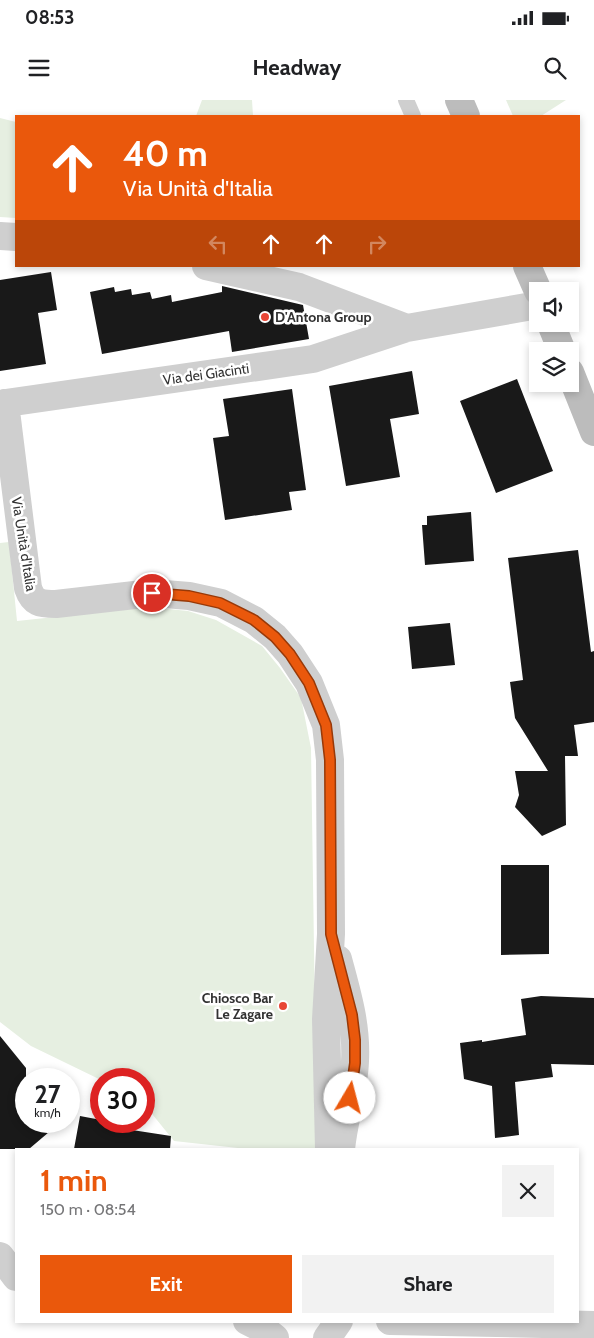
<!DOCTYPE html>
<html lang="en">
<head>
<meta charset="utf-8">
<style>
  body { margin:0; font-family:Cabin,sans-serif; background:#f2f2f2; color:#202124; height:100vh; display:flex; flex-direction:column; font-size:19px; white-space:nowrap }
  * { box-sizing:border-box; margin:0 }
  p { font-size:16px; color:#757577 }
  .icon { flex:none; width:28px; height:28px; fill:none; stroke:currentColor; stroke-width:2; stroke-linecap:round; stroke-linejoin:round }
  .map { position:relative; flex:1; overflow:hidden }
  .details { position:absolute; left:15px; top:1048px; width:564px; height:175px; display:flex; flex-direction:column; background:#fff; border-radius:0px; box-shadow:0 2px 8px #0003 }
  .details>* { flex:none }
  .guide { position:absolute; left:15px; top:15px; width:565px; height:152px; border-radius:0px; box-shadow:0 2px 8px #0003; background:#ea580c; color:#fff; overflow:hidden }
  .buttons { position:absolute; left:529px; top:182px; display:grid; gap:10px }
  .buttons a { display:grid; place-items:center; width:50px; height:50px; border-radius:0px; background:#fff; box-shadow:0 2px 8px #0003; font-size:25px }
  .speed { position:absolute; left:15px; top:968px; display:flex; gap:10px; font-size:25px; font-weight:700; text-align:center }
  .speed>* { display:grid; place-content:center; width:65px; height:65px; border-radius:50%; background:#fff; box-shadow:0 2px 8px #0003; line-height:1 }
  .speed small { font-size:12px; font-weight:400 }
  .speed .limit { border:8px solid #d22; background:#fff; color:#111 }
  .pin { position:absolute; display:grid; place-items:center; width:42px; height:42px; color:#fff; margin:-21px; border:2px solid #fff; border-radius:50%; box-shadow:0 1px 5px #0007 }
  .me { position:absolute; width:55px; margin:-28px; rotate:8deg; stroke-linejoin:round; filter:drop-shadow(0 0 4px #0008) }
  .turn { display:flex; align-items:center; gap:18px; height:105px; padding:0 25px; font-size:22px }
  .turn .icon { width:65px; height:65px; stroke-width:2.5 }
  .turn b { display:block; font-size:35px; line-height:42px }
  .lanes { display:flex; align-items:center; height:48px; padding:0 25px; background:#0003; justify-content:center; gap:25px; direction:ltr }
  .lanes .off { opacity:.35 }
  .round { display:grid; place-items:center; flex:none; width:52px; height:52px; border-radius:0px; background:#f2f2f2 }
  .overview { display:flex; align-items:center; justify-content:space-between; height:85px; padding:0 25px }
  h1 { font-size:30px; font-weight:800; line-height:38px; color:#ea580c }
  .primary-button { display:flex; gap:10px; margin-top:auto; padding:10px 25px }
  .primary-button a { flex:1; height:58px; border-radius:0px; background:#ea580c; color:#fff; font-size:20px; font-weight:800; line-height:58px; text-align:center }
  .primary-button a+a { background:#f2f2f2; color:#202124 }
  .status { display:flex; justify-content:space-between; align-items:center; height:35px; padding:0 25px; background:#fff; direction:ltr }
  .status svg { height:14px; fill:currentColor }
  header { display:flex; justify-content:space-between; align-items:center; height:65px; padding:0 25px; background:#fff; font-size:22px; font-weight:800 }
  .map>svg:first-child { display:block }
  .green { fill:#e6efe1 }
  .building { fill:#191919 }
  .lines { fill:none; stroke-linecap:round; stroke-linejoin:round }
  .lane { stroke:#cfcfcf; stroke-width:16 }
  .street { stroke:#cfcfcf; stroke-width:28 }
  .secondary { stroke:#bcbcbc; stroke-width:28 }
  .route-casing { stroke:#983908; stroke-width:12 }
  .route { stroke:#ea580c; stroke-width:9 }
  .poi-dot { fill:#e84636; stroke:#fff; stroke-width:2 }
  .labels { text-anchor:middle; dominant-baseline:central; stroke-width:5; stroke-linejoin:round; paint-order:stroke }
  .poi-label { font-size:14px; font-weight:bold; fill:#323232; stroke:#fff; text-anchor:start }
  .street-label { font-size:14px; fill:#323232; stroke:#fff }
</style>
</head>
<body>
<div class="status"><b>08:53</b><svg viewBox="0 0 49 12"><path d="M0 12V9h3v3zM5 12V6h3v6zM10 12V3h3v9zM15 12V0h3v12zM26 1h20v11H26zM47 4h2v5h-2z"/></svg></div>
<header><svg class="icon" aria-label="menu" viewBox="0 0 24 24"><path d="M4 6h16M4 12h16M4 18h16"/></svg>Headway<svg class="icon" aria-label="search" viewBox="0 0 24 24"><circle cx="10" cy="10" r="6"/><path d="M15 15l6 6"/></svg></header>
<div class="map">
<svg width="594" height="1238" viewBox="0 0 594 1238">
  <rect width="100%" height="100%" fill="#fff"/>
  <path class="green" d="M202 0H252L253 16H196Z
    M506 0H566L541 16H513Z
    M0 18 16 22V118L0 117Z
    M9 442 17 521 149 507 188 511 216 520 262 546 280 568 301 598 311 648 317 1049H247L174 1041 144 1004V979L101 980 31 946 0 922V443Z"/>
  <path class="building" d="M51 172 57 210 38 213 46 264 0 271V180Z
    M222 186 303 205 309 239 232 252 229 231 102 254 90 192 114 187 115 192 131 189 132 195 150 192 152 199 171 195 172 202 222 192Z
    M412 271 419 314 390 319 400 377 346 386 329 286Z
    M517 279 553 371 496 393 460 301Z
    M292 289 306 390 289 392 292 410 225 420 213 338 229 336 223 299Z
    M471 412 474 461 425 465 422 425H427V416Z
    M578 450 591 552 594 551V622L574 625 578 656H565L566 725 542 736 515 707 519 695 515 671H548L515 618 510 582 523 580 508 458Z
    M450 523 455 565 412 569 408 527Z
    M501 765H549V854L501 855Z
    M541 896 594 898V965L551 964 553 977 515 982 519 1035 495 1038 492 986 464 979 460 943 482 940V942L526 935 521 899Z
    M0 936 26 968V1021H62L29 1049H0Z
    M80 1016 133 1026 132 1030 171 1036 170 1049H74Z"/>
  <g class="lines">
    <path class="lane" d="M406 0 413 16"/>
    <path class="street" d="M0 136 16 137
      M206 166 299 187 407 228
      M5 303 28 488C33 503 40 504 56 504L152 493 189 496 221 503 254 520 275 537 290 554 309 583 326 625 330 660 331 834 326 919 329 1049
      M0 304 313 259 407 228 538 205
      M338 859C347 893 357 925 355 961 354 991 344 1019 341 1049
      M0 1156 16 1177
      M247 1221 265 1230 275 1238
      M390 1221 594 1225
      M327 1238 339 1221"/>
    <path class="secondary" d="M459 0 466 16
      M527 166 538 191
      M551 224 562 251
      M570 272 594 332"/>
  </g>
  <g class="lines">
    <defs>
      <path id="route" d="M152 493 189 496 220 503 254 520 275 537 290 554 309 583 326 625 330 660 331 834 352 915 355 940V963L350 998"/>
    </defs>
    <use href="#route" class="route-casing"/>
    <use href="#route" class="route"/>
  </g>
  <g class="poi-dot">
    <circle cx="265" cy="217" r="5"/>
    <circle cx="283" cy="906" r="5"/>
  </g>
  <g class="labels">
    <g class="poi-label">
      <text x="275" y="217">D'Antona Group</text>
      <text x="273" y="898" text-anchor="end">Chiosco Bar<tspan x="273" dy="16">Le Zagare</tspan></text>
    </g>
    <g class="street-label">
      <text transform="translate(206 274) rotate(-8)">Via dei Giacinti</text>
      <text transform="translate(24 444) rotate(81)">Via Unità d'Italia</text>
    </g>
  </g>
</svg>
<div class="buttons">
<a><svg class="icon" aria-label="sound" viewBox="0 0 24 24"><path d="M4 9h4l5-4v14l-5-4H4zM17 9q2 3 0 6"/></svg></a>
<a><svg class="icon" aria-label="layers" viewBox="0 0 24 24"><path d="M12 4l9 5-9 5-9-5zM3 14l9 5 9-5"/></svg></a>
</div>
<div class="speed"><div>27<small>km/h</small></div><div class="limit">30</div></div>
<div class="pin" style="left:152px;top:493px;background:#d93025"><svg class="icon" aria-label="arrive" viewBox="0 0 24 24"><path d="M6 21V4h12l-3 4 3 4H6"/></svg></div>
<svg class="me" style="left:350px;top:998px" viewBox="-20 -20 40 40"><circle r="19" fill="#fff"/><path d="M0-13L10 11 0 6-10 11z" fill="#ea580c"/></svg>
<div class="guide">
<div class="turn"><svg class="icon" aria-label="ahead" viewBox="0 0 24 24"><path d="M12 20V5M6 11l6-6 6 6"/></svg><div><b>40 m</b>Via Unità d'Italia</div></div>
<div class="lanes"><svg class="icon off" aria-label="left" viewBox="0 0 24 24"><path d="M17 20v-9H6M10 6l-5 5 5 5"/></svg><svg class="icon" aria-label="ahead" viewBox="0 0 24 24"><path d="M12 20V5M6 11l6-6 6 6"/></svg><svg class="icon" aria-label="ahead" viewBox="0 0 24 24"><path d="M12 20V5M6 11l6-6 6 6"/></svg><svg class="icon off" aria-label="right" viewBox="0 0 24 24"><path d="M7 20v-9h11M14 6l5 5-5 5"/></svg></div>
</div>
<section class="details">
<div class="overview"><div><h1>1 min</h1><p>150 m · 08:54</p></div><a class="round"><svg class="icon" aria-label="close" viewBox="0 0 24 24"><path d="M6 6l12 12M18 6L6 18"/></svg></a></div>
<div class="primary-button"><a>Exit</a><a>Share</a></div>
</section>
</div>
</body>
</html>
